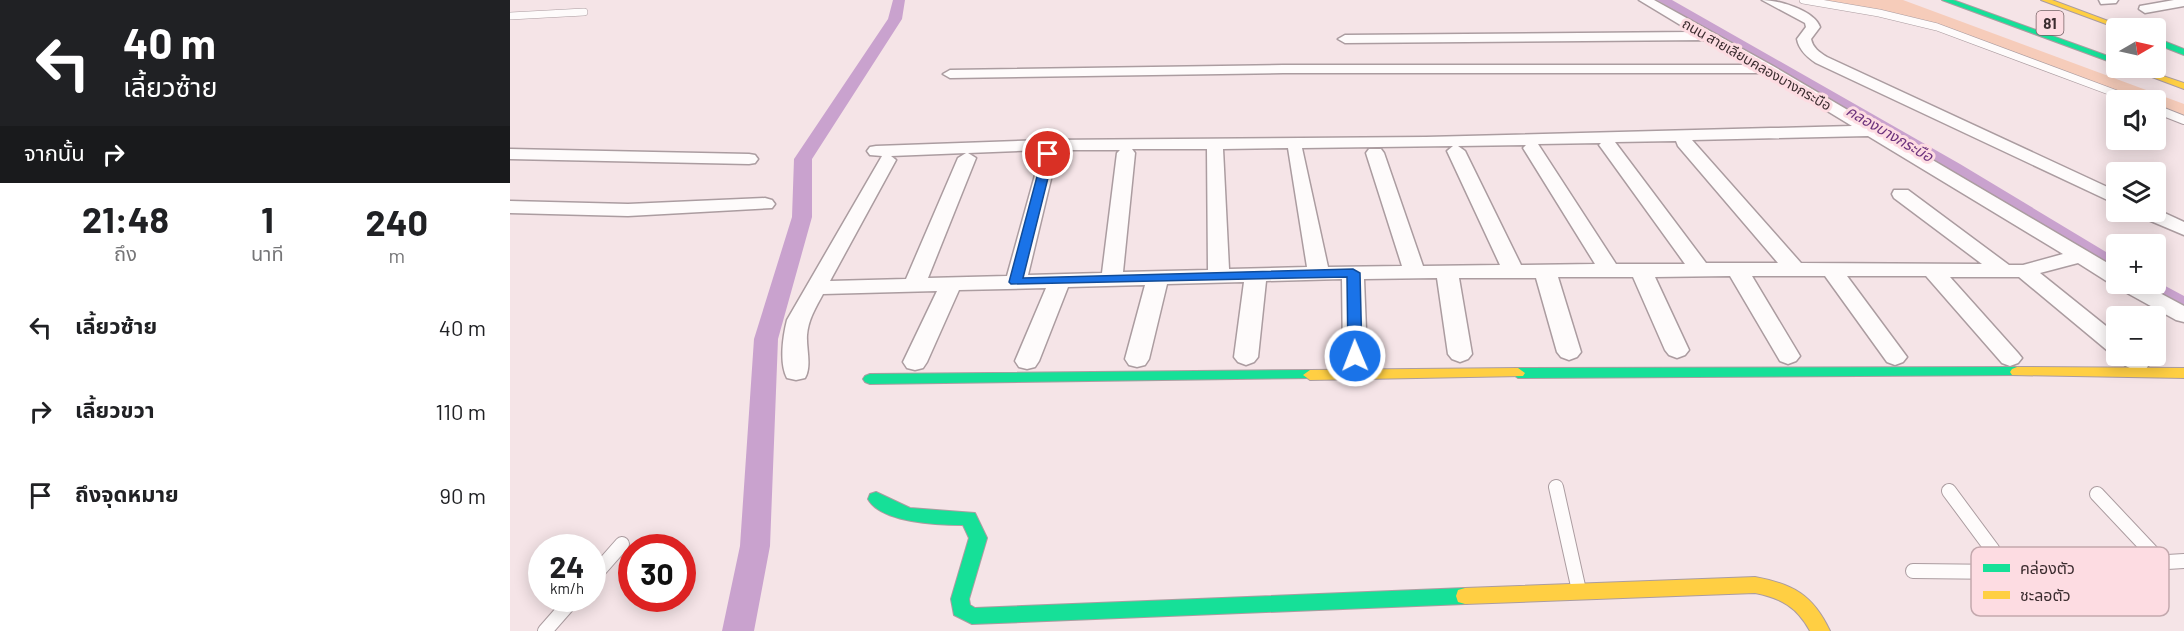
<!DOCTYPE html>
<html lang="th">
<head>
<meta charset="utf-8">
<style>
  body { margin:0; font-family:Barlow,"Noto Sans Thai",sans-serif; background:#f6f6f6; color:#202124; height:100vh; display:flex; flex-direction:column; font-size:22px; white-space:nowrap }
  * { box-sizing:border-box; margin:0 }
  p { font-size:20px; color:#757577 }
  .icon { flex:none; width:33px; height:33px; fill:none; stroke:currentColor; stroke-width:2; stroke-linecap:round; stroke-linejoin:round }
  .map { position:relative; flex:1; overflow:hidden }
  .drawer { display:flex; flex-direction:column; background:#fff; width:510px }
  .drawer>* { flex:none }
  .top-card { background:#202124; color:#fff; overflow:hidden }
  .needle { width:39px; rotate:81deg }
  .tools { position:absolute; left:1596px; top:18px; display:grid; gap:12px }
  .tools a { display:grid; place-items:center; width:60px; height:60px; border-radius:6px; background:#fff; box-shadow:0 3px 15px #0003; font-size:30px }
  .speed { position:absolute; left:18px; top:534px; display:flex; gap:12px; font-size:30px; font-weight:700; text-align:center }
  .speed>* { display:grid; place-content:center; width:78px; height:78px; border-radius:50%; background:#fff; box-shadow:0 3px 15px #0003; line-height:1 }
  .speed small { font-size:15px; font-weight:400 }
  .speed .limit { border:9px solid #d22; background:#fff; color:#111 }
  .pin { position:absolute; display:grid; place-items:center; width:51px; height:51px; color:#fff; margin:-26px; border:3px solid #fff; border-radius:50%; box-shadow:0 2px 6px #0007 }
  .me { position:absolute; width:66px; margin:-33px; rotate:359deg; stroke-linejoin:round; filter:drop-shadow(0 0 4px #0008) }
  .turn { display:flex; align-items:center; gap:21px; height:126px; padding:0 24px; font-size:27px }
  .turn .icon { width:78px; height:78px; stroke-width:2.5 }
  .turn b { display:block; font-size:42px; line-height:51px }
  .then { display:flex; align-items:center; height:57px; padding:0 24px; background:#0003; gap:12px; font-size:22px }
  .eta { display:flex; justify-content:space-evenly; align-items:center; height:102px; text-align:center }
  .eta b { font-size:36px; font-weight:700; line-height:42px }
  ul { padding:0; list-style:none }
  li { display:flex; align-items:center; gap:18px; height:84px; padding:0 24px }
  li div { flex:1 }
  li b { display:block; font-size:22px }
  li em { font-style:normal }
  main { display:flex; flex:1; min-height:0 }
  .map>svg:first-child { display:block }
  .green { fill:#f6ccba }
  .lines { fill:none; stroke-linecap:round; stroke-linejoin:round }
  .canal { fill:#c9a2ce; fill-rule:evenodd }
  .lane-far2-casing { stroke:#ab9ca0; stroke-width:8 }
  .lane-far1-casing { stroke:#ab9ca0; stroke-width:10 }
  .lane-casing { stroke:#ab9ca0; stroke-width:16 }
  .street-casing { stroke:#ab9ca0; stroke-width:3 }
  .fast-casing { stroke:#ab9ca0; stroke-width:2 }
  .slow-casing { stroke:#ab9ca0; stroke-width:2 }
  .lane-far2 { stroke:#fefbfb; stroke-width:7 }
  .lane-far1 { stroke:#fefbfb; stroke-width:8 }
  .lane { stroke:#fefbfb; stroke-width:14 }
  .street { fill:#fefbfb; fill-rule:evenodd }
  .fast { fill:#16e098; fill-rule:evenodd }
  .slow { fill:#ffcf43; fill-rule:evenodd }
  .route { fill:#1a73e8; stroke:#114b97; stroke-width:1.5 }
  .labels { text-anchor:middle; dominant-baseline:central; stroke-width:6; stroke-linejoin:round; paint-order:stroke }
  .far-street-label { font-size:14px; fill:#3c2d30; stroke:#fddce2 }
  .shield { fill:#fddce2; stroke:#766265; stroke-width:1.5 }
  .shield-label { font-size:15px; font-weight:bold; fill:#3c2d30 }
  .far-water-label { font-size:15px; font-style:italic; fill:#6c327c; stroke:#fddce2 }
  .key { fill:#fddce2; stroke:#c3a8ad; stroke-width:1.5 }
  .key-label { font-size:16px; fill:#3c2d30 }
</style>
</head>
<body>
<main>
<section class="drawer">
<div class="top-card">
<div class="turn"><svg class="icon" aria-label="left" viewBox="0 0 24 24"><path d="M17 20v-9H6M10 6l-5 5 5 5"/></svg><div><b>40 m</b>เลี้ยวซ้าย</div></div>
<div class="then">จากนั้น<svg class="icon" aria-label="right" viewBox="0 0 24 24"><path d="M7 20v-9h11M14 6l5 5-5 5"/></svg></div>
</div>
<div class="eta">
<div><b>21:48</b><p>ถึง</p></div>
<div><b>1</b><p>นาที</p></div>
<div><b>240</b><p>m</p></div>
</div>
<ul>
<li><svg class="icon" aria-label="left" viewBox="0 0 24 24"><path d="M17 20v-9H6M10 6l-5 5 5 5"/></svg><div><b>เลี้ยวซ้าย</b></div><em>40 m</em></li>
<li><svg class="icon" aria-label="right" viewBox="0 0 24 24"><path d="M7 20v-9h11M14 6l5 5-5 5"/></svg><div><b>เลี้ยวขวา</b></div><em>110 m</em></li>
<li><svg class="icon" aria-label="arrive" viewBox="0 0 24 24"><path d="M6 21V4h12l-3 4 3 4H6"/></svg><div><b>ถึงจุดหมาย</b></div><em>90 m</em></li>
</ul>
</section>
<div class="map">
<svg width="1674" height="631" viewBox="0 0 1674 631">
  <rect width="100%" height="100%" fill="#f5e4e7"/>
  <path class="green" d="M1309 0H1393L1674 104V117L1646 106V100H1631L1441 29Z"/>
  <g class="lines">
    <path class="canal" d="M383 0H395L392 19 302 159V217L268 339 260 546 244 631H212L230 546 244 339 282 217 284 159 378 19Z
      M1147 0H1162L1450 164 1606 258V273L1599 271 1438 172Z
      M1646 281 1674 296V312L1626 289 1623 284H1646Z"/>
    <defs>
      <path id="lane-far2" d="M1293 0 1369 13 1427 27 1623 100
        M0 16 74 12"/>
      <path id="lane-far1" d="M1646 109 1674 120"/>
      <path id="lane" d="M1046 487 1068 586
        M1439 491 1482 549 1495 572 1674 561
        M1587 494 1651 562
        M1403 571 1495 572
        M82 578 112 544
        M35 631 64 598"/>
      <path id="street" d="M1129 0H1144L1263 66 1606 268V283L1598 282 1568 263 1530 273 1606 334V353L1598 351 1509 277H1440L1508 353 1512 358 1508 363 1500 366 1492 363 1416 276H1337L1397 357 1393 362 1385 365 1377 362 1315 276H1242L1290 356 1286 361 1278 364 1270 361 1220 276 1145 277 1179 350 1175 355 1167 358 1159 355 1155 350 1123 277H1048L1071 352 1067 357 1059 360 1051 357 1047 352 1026 278H949L962 354 958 359 950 362 942 359 938 354 927 278 854 279 857 356 853 361 845 364 837 361 833 356 832 279 756 281 748 357 744 362 736 365 728 362 724 357 734 282 657 284 639 359 635 365 627 367 619 365 615 359 635 285 558 287 529 361 525 367 517 369 509 367 505 361 536 288 449 290 417 362 413 368 405 370 397 368 393 362 427 291 313 294C306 307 298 320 297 335 296 348 302 366 295 378L286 380 277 378C269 363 273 336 277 320L372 156 360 155 357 151 360 147 366 146 537 140 916 137 1342 126 1255 73H773L440 78 433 74 440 70 773 65H1239L1196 40 835 43 828 39 835 35 1182 32ZM1358 136 1553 254 1513 265H1499L1398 190H1384L1382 194 1384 198 1472 264 1291 263 1182 140ZM1166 141 1168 146 1268 263H1196L1105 142ZM1091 143 1089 145 1092 149 1175 264H1106L1028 144ZM1016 145 1013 148 1085 264 1011 265 955 151 948 146ZM943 146 937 151 990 265 913 266 874 153 871 149H859L856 153 892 266 818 267 792 148ZM778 148 797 267 719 269 713 149ZM622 149H697L698 270 613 272 625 153ZM532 150 497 276 418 278 466 158 458 153ZM543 150H610L607 153 592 273 518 275 547 154ZM456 153 448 158 396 279 320 281 386 160 381 156Z
        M1252 0C1268 0 1304 10 1310 27L1301 39C1303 48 1309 52 1317 57L1606 191V204L1306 63C1297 57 1289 50 1287 39L1296 27 1295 23Z
        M1589 0H1608L1606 3 1591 4Z
        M1664 0H1674V6L1635 13 1629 9 1630 6Z
        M0 149 239 154 245 155 248 159 245 163 239 164 0 159Z
        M255 198 262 200 265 204 262 208 118 216 0 213V201L118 204Z
        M1646 209 1674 222V235L1629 216 1626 212H1646Z
        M1607 284H1633L1674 306V322L1666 320 1610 289Z
        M1606 356H1634L1640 363 1636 369C1624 372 1613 367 1606 356Z"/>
      <path id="fast" d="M1432 0H1443L1606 59V64Z
        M1646 38 1674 49V55L1646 44Z
        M1507 367 1512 369 1514 372 1512 375 1008 378 1001 373 1008 368Z
        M800 370 807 375 805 378 360 384 355 382 353 379 355 376 360 374Z
        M366 492 400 508 465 513 477 538 459 599 460 605 465 608 955 588 962 590 964 596 962 602 955 604 462 624 444 615 441 599 459 538 453 525C429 525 371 523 358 499L360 494Z"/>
      <path id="slow" d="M1531 0H1542L1617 28H1607Z
        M1618 68H1629L1674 83V89Z
        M1507 367 1674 368V378L1502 375 1500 372 1502 369Z
        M1008 368 1015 373 1013 376 800 380 793 375 800 370Z
        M1245 577C1283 584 1303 595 1320 631H1300C1287 607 1271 598 1245 593L955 604 948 602 946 596 948 590 955 588Z"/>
    </defs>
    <use href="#lane-far2" class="lane-far2-casing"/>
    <use href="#lane-far1" class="lane-far1-casing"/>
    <use href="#lane" class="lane-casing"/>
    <use href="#street" class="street-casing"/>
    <use href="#fast" class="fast-casing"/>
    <use href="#slow" class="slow-casing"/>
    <use href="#lane-far2" class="lane-far2"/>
    <use href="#lane-far1" class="lane-far1"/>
    <use href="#lane" class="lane"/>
    <use href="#street" class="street"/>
    <use href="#fast" class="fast"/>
    <use href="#slow" class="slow"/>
  </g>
  <path class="route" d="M538 151 544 154 513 278 843 269 850 273 852 356 850 359 845 360 838 356 837 277 501 284 499 282 533 154Z"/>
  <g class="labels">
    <g class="far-street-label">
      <text transform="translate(1247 64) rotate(30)">ถนน สายเลียบคลองบางกระบือ</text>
    </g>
    <rect class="shield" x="1526.5" y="11" width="27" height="24" rx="4.5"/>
    <g class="shield-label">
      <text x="1540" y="23">81</text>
    </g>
    <g class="far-water-label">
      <text transform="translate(1380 133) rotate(30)">คลองบางกระบือ</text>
    </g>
  </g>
  <rect x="1461" y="547" width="198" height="69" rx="9" class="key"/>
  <rect x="1473" y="564" width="27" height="8" fill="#16e098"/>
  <rect x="1473" y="591" width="27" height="8" fill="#ffcf43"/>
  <g class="key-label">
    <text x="1510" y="574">คล่องตัว</text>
    <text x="1510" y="601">ชะลอตัว</text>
  </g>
</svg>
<div class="tools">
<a><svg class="needle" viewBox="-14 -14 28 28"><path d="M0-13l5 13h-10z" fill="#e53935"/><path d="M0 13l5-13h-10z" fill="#757577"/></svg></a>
<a><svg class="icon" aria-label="sound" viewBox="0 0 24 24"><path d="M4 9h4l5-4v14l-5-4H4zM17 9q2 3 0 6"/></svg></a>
<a><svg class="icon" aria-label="layers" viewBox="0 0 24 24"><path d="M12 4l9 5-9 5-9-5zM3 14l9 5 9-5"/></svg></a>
<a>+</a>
<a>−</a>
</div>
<div class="speed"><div>24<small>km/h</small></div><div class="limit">30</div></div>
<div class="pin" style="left:538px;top:154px;background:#d93025"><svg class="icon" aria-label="arrive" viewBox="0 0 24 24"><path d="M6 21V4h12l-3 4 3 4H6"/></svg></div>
<svg class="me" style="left:845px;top:356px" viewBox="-20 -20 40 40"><circle r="17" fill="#1a73e8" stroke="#fff" stroke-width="3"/><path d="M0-11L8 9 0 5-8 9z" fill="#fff"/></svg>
</div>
</main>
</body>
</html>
